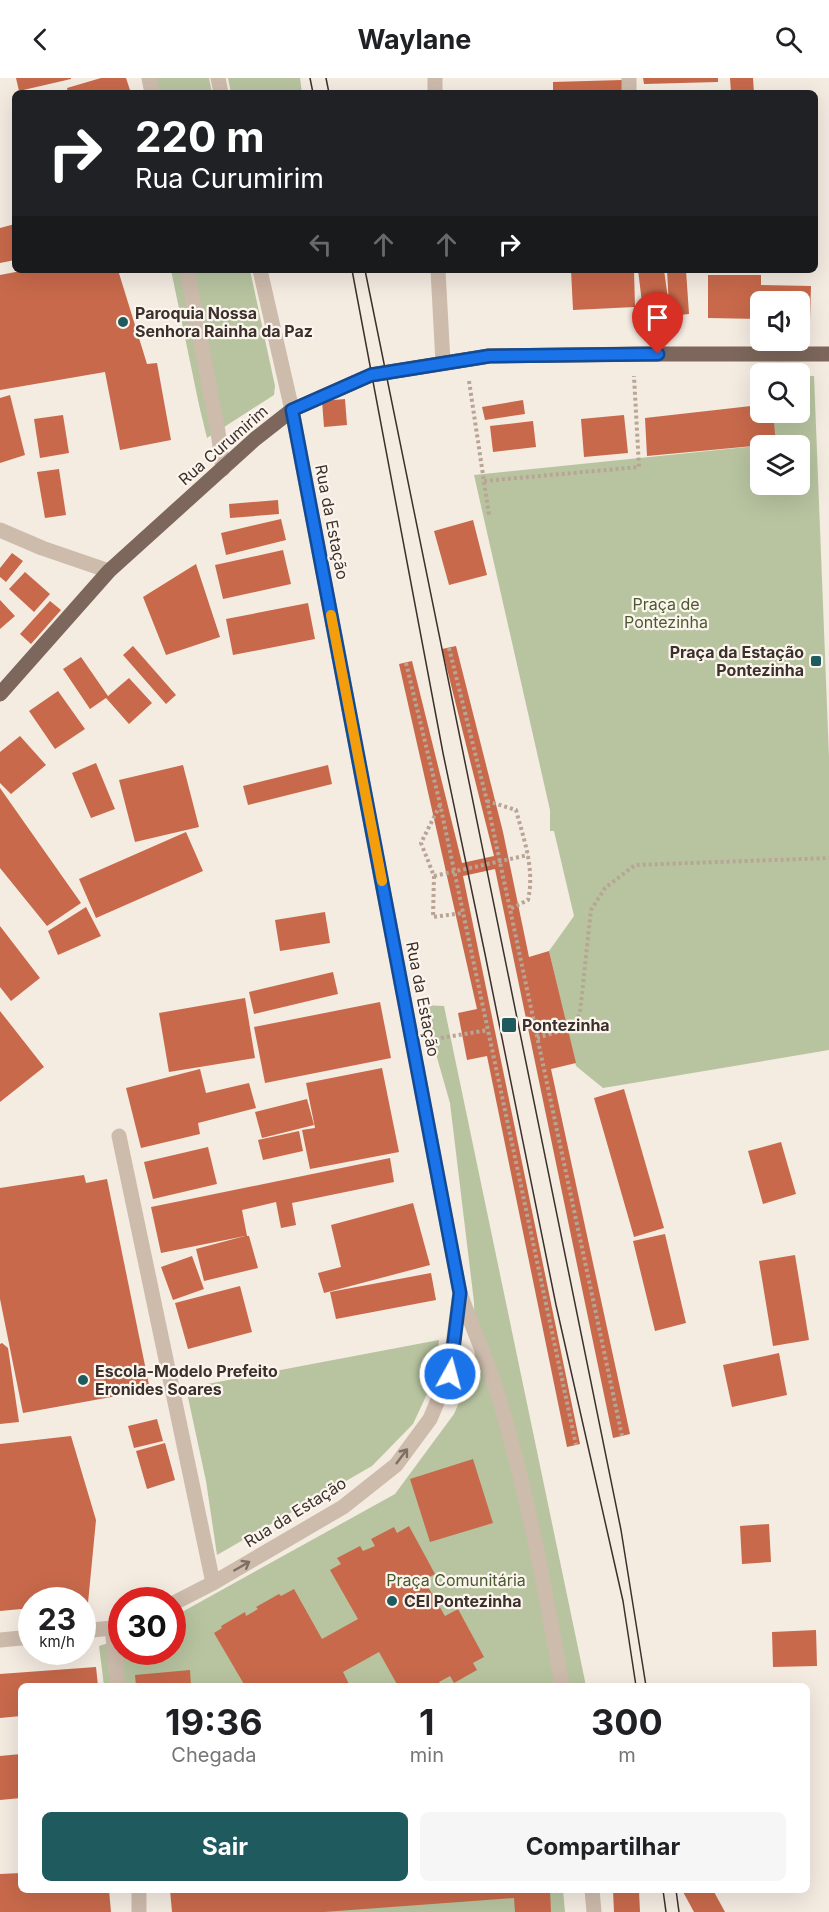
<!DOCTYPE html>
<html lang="pt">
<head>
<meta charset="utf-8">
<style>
  body { margin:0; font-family:Inter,sans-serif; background:#f6f6f6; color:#202124; height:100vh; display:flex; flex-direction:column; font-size:22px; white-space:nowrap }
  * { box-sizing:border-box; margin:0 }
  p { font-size:20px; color:#757577 }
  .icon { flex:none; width:33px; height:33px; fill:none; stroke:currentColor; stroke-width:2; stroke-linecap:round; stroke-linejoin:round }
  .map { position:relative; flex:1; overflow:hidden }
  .details { position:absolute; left:18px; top:1605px; width:792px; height:210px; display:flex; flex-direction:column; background:#fff; border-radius:9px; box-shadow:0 6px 24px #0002 }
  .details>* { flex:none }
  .top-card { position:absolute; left:12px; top:12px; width:806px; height:183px; border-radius:9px; box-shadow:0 6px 24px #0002; background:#202124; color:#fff; overflow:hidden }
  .tools { position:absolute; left:750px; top:213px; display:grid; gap:12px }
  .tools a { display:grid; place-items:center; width:60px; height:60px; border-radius:9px; background:#fff; box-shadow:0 6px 24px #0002; font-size:30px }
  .speed { position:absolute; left:18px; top:1509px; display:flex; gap:12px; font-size:30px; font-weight:700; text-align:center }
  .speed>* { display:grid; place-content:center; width:78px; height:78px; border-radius:50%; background:#fff; box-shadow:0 6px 24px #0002; line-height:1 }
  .speed small { font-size:15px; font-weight:400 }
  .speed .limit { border:9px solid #d22; background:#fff; color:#111 }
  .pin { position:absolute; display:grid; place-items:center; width:51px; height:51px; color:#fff; margin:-62px -26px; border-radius:50% 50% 50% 0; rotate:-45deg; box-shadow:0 0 6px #0007 }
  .pin .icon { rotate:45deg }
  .me { position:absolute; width:66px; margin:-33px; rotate:7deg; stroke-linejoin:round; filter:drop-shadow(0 0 4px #0008) }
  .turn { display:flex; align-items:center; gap:21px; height:126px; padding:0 24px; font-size:27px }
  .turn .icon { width:78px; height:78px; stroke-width:2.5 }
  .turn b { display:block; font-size:42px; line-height:51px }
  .lanes { display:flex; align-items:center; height:57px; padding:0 24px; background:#0003; justify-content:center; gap:30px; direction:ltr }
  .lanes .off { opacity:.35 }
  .eta { display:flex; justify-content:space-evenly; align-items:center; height:102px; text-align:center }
  .eta b { font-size:36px; font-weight:700; line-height:42px }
  .action { display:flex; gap:12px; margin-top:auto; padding:12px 24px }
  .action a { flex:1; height:69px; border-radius:9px; background:#1f5a5e; color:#fff; font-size:24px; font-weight:700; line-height:69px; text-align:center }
  .action a+a { background:#f6f6f6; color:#202124 }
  header { display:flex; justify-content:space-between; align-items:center; height:78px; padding:0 24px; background:#fff; font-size:27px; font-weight:700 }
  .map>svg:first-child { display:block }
  .green { fill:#b8c4a0; fill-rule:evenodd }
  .building { fill:#c8694b }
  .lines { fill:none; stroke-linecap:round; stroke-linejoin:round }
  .path { stroke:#b9a596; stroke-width:4; stroke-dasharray:3 3; stroke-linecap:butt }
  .service { stroke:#cdbbac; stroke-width:15 }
  .pedestrian { stroke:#cdbbac; stroke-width:15 }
  .minor { stroke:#cdbbac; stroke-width:15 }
  .primary { stroke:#7d675c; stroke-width:15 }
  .tram { stroke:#3b302b; stroke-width:1.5 }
  .path-bridge { stroke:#b9a596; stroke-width:4; stroke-dasharray:3 3; stroke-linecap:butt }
  .oneway { stroke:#7d6f65 }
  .route-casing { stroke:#114b97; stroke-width:15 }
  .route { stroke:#1a73e8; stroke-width:10 }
  .slow { stroke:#f59e0b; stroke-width:10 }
  .poi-dot { fill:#1f5a5e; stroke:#fbf5ee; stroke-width:2 }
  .labels { text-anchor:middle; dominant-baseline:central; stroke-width:4.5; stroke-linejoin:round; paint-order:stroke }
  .poi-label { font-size:16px; font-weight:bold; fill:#3b302b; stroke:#fbf5ee; text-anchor:start }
  .street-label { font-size:16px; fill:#3b302b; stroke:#fbf5ee }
  .park-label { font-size:16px; fill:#4a5a2e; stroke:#fbf5ee }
</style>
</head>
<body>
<header><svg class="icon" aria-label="back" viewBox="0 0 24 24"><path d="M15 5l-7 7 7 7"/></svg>Waylane<svg class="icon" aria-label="search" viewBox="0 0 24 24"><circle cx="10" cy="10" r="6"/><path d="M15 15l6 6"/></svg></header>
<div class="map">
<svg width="829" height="1834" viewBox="0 0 829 1834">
  <rect width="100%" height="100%" fill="#f4ebe1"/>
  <path class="green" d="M155 0H209L212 15H157Z
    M228 0H300L302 15H231Z
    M171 192H250L275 308 274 317 207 360 199 327Z
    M800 298H814L829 679V972L603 1010 576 988 549 873 574 838 554 753H550V732L474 397 775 366 773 335 800 334ZM760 368H800V406H760Z
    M422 927 444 928 586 1608H104L99 1568 121 1561 122 1574H172L173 1539 395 1416 454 1336 475 1287 474 1224 450 1025Z
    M439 1262 435 1299 413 1346 372 1388 217 1477 206 1403 186 1310Z
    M173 1812H563L565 1834H175Z"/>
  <path class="building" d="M16 0H71V1L19 13Z
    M101 0H126L131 15H68L67 10Z
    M643 0H718V4L644 6Z
    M730 0H753L754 15H731Z
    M622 2 623 15H553V4Z
    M15 146V182L0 185V150Z
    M26 192H118L147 286 157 285 171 362 120 372 105 294 0 312V197Z
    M571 192H634L635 229 573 232Z
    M638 192H664L669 228 667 192H686L689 236 644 241Z
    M708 197H761V207L811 208 810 242 800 241V224H760V241L708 240Z
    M10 317 25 377 0 385V320Z
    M345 321 347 347 324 349 322 323Z
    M523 322 525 336 485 342 482 329Z
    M760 327V334H773L776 366 647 378 645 340Z
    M63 337 69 375 40 380 34 341Z
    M624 337 628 375 584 379 581 341Z
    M533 343 536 369 493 374 490 348Z
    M59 391 66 437 45 440 37 394Z
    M278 422 279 436 230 440 229 426Z
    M281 441 286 462 226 477 221 455Z
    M473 442 487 497 449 507 434 453Z
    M283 472 291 506 223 521 215 487Z
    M12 475 23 483 6 504 0 499V490Z
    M196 486 220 559 166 577 143 519Z
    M25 494 50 516 34 534 9 511Z
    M0 522 15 538 0 551Z
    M50 523 61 532 31 566 20 556Z
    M308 525 315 561 233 577 226 541Z
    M133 568 176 617 166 626 123 577Z
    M456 568 503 754 529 879 549 873 576 985 551 991 630 1356 613 1360 495 791 463 798 580 1366 567 1369 487 978 467 982 458 935 477 931 399 586 412 583 462 785 494 778 442 571Z
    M81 579 108 618 129 600 152 625 129 646 106 620 90 631 63 591Z
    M58 613 85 651 55 671 29 633Z
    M20 658 46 687 11 716 0 705V674Z
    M96 685 115 731 91 740 72 695Z
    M183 687 199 749 135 764 119 702Z
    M328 687 332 706 248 727 243 708Z
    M0 710 81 825 47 848 0 790Z
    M186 754 203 793 96 840 79 801Z
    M86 829 101 858 58 877 48 853Z
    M325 834 330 865 280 873 275 842Z
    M0 848 40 900 11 923 0 909Z
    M333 894 338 916 254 936 249 914Z
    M245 920 255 980 169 994 159 935Z
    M380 924 391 980 265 1005 254 949Z
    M0 933 44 989 0 1024Z
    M382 990 399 1074 310 1091 302 1052 315 1050 306 1005Z
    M200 991 206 1015 249 1005 256 1030 198 1045 200 1056 141 1070 126 1010Z
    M624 1011 664 1150 634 1159 594 1020Z
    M307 1021 314 1047 262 1060 255 1034Z
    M299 1053 303 1073 263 1082 258 1062Z
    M781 1064 796 1116 763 1126 748 1073Z
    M208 1069 217 1106 153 1121 144 1084Z
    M390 1080 394 1104 292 1125 296 1147 281 1150 276 1124 242 1132 247 1158H249L258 1190 204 1203 196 1171 245 1158 161 1175 151 1129Z
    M84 1097 86 1105 107 1101 150 1312 23 1335 0 1221V1110Z
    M413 1125 430 1187 324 1215 318 1195 341 1189 331 1147Z
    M665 1156 686 1245 655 1253 633 1163Z
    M795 1177 809 1262 773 1268 759 1183Z
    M192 1178 204 1211 173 1222 161 1189Z
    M431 1195 436 1222 336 1241 330 1214Z
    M240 1208 252 1254 188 1271 175 1225Z
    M2 1265 8 1270 19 1344 0 1346V1266Z
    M779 1275 787 1317 732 1329 723 1287Z
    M157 1341 163 1363 134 1370 128 1348Z
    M71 1358 96 1442 88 1525H82V1522H32V1530L0 1533V1366Z
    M165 1365 175 1402 147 1411 136 1373Z
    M473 1381 493 1445 430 1464 410 1401Z
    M769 1446 771 1484 742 1486 740 1448Z
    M409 1448 435 1496 424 1502 445 1538 458 1531 484 1579 473 1585 477 1592 454 1605 450 1598 439 1604 441 1608H398L379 1574 343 1594 350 1608H256L254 1605 250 1608H245L214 1555 222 1550 221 1548 245 1534 246 1538 258 1531 256 1529 279 1516 281 1518 294 1511 322 1561 358 1541 330 1492 341 1486 337 1480 360 1468 363 1473 375 1468 371 1461 394 1449 397 1455Z
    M816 1552 817 1588 773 1589 772 1554Z
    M96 1589 98 1608H21V1638L0 1640V1596Z
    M190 1592 191 1608H136L135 1597Z
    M21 1676V1720L0 1722V1678Z
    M21 1795V1812H109L111 1834H0V1796Z
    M170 1812H550L551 1834H515L514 1820 324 1834H172Z
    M613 1812H639L640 1834H614Z
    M682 1812H713L725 1834H694Z"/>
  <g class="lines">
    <path class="path" d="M469 303 489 437
      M484 403 639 389 634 298
      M449 570 487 723 622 1358
      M406 585 440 726 576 1367
      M487 723 516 732C524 762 535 791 528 822L510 831
      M440 727 421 765 434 798 433 839 463 835
      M537 960 567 951 576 945 580 934 591 832 605 810 635 787 829 780
      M435 961 488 952"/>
    <path class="service" d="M112 1550 118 1608
      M139 1812V1834"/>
    <path class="pedestrian" d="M187 192 218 354 223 391"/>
    <path class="minor" d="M149 0 152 15
      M218 0 221 15
      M435 0V15
      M629 15V0
      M438 192 443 285
      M0 452 42 470 109 493
      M119 1058 213 1505
      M461 1218C473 1251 488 1284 498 1317 527 1412 545 1510 562 1608
      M172 1526 213 1505 343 1429 396 1387 430 1341 449 1296 460 1215 292 332 260 192
      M82 1553 112 1550 122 1547
      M0 1562 32 1559
      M592 1812 594 1834"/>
    <path class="primary" d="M0 616 109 493 255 361 292 332 371 297 489 278 643 276H829"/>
    <path class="tram" d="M310 0 313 15
      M326 0 329 15
      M352 192 443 675 485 876 556 1227 623 1523 636 1608
      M365 192 621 1452 646 1608
      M663 1812 666 1834
      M676 1812 679 1834"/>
    <path class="path-bridge" d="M434 798 528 777"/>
  </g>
  <defs><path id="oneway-shaft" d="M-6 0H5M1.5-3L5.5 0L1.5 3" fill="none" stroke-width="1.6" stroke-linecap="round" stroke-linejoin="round" transform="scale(1.5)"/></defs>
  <g class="oneway">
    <use href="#oneway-shaft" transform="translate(402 1378) rotate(-53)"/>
    <use href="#oneway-shaft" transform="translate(242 1488) rotate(-30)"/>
  </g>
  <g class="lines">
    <defs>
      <path id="route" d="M450 1296 460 1215 292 332 371 297 477 280 489 278 658 276"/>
    </defs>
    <use href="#route" class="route-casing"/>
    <use href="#route" class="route"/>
    <path class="slow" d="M331 537 382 803"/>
  </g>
  <g class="poi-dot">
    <circle cx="123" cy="244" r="6"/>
    <rect x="810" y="577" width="12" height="12" rx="3"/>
    <rect x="501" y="939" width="16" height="16" rx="3"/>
    <circle cx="83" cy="1302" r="6"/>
    <circle cx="392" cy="1523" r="6"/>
  </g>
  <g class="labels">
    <g class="poi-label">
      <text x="135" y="235">Paroquia Nossa<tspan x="135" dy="18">Senhora Rainha da Paz</tspan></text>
      <text x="804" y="574" text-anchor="end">Praça da Estação<tspan x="804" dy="18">Pontezinha</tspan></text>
      <text x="522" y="947">Pontezinha</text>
      <text x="95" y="1293">Escola-Modelo Prefeito<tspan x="95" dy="18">Eronides Soares</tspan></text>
      <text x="404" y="1523">CEI Pontezinha</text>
    </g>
    <g class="street-label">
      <text transform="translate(223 367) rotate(-41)">Rua Curumirim</text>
      <text transform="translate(332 444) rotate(79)">Rua da Estação</text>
      <text transform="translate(423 921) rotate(79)">Rua da Estação</text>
      <text transform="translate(295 1434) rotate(-32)">Rua da Estação</text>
    </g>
    <g class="park-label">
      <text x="666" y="526">Praça de<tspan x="666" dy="18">Pontezinha</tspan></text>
      <text x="456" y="1502">Praça Comunitária</text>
    </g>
  </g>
</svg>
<div class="tools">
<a><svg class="icon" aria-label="sound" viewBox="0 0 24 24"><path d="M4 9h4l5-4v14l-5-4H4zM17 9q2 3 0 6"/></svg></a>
<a><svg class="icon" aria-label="search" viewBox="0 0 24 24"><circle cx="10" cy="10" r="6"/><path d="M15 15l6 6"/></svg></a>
<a><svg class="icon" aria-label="layers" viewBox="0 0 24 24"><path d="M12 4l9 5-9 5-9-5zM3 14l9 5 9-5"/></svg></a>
</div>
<div class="speed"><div>23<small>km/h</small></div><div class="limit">30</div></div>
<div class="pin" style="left:658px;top:276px;background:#d93025"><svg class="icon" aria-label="arrive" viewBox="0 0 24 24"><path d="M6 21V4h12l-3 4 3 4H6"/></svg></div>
<svg class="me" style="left:450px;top:1296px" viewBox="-20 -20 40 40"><circle r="17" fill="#1a73e8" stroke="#fff" stroke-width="3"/><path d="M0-11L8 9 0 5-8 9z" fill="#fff"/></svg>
<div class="top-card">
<div class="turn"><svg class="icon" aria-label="right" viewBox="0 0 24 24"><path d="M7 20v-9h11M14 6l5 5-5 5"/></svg><div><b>220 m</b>Rua Curumirim</div></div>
<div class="lanes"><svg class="icon off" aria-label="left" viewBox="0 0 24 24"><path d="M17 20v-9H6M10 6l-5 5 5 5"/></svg><svg class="icon off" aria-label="ahead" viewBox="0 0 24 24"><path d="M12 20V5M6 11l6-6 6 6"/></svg><svg class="icon off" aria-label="ahead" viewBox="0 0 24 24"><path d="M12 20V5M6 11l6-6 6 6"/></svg><svg class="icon" aria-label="right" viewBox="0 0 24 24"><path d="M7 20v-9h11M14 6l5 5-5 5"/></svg></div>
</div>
<section class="details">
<div class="eta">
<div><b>19:36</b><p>Chegada</p></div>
<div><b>1</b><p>min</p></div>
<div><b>300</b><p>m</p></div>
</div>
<div class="action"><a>Sair</a><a>Compartilhar</a></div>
</section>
</div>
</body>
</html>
